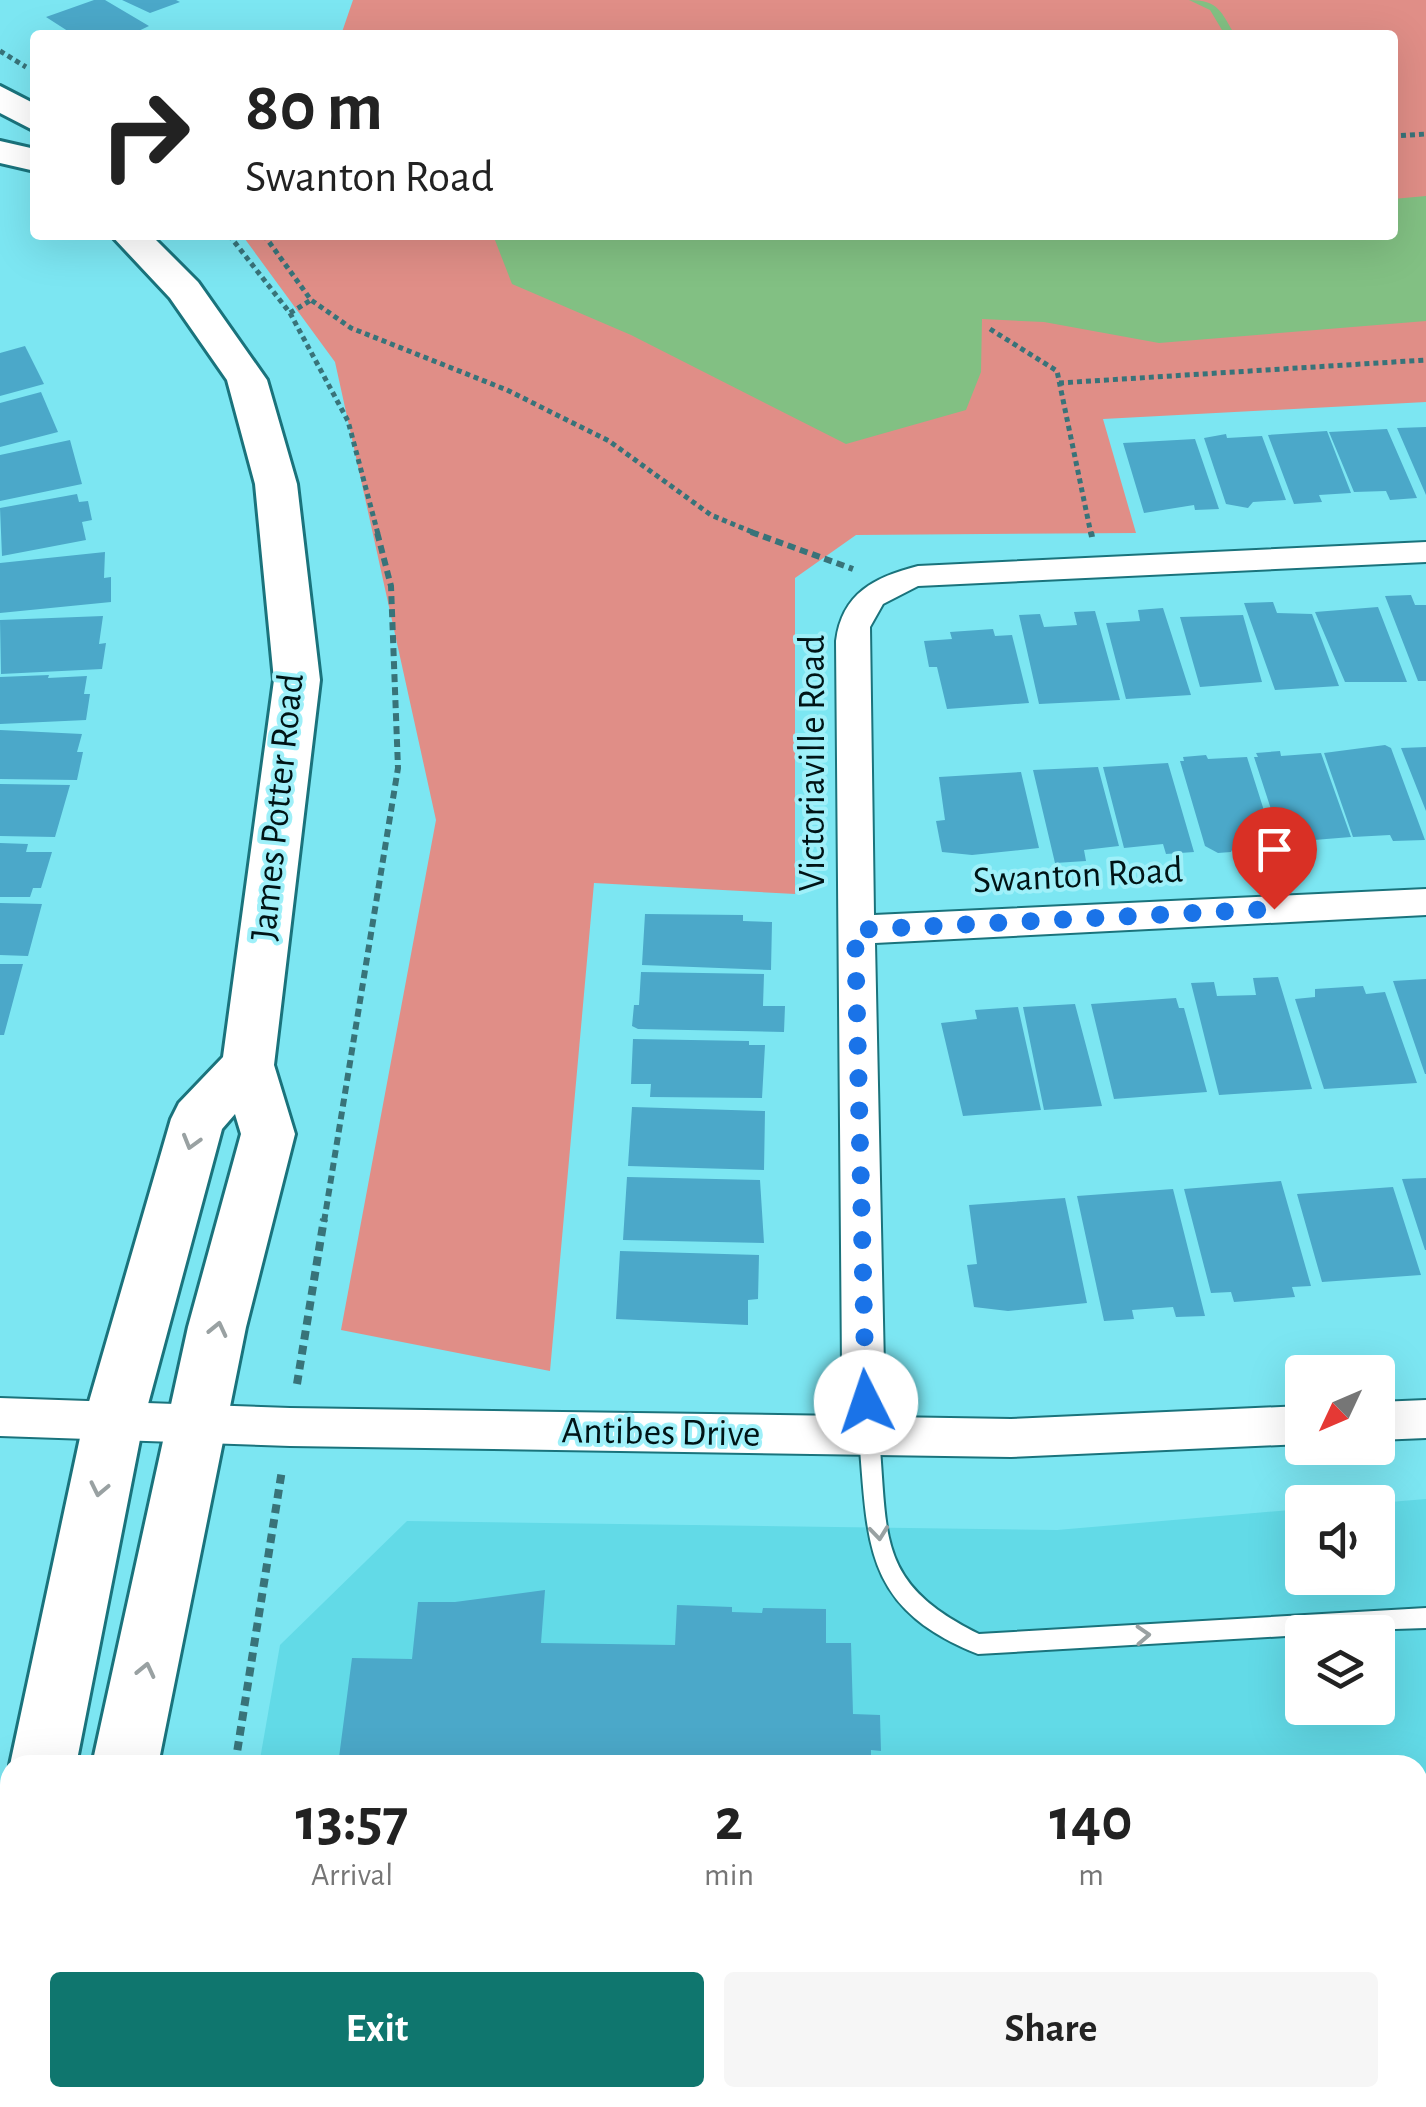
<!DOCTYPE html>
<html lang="en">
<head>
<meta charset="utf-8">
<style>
  body { margin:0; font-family:"Alegreya Sans",sans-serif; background:#f6f6f6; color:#222; height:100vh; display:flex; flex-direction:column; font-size:38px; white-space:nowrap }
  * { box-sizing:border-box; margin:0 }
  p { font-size:32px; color:#767676 }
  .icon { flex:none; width:55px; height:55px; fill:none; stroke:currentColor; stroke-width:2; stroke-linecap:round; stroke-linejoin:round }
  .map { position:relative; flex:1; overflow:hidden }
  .drawer { position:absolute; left:0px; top:1755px; width:1428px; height:352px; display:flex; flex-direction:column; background:#fff; border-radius:30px 30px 0 0; box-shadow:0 10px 40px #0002 }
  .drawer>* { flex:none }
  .top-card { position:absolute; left:30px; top:30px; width:1368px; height:210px; border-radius:10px; box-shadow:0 10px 40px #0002; background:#fff; color:#222; overflow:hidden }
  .needle { width:65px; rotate:226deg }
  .controls { position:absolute; left:1285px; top:1355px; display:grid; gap:20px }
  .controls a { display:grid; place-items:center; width:110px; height:110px; border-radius:10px; background:#fff; box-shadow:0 10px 40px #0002; font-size:50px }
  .pin { position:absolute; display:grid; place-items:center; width:85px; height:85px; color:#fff; margin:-102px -42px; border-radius:50% 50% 50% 0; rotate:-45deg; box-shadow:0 0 10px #0007 }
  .pin .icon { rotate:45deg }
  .me { position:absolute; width:110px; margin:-55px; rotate:356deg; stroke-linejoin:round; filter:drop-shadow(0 0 8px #0008) }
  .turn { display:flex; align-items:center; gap:35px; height:210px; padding:0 50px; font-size:45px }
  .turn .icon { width:130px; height:130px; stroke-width:2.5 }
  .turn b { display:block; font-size:70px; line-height:85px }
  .eta { display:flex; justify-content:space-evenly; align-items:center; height:170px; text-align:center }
  .eta b { font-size:60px; font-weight:600; line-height:70px }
  .button { display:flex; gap:20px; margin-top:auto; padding:20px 50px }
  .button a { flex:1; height:115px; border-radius:10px; background:#0f766e; color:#fff; font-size:40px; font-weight:600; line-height:115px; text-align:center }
  .button a+a { background:#f6f6f6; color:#222 }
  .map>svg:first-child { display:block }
  .built { fill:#62dae7; fill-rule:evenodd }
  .green { fill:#e08e87 }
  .water { fill:#82c083 }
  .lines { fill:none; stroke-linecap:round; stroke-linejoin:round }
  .stream { fill:#82c083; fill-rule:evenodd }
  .building { fill:#4ba8c9 }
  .lane-casing { stroke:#1a737c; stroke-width:4 }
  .street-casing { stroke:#1a737c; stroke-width:4 }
  .secondary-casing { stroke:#1a737c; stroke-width:6 }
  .path-far2 { stroke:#387379; stroke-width:5; stroke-dasharray:5 4; stroke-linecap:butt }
  .path-far1 { stroke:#387379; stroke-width:6; stroke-dasharray:8 5; stroke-linecap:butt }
  .path { stroke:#387379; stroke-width:8; stroke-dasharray:9 6; stroke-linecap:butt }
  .lane { fill:#fff; fill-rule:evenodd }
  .street { fill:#fff; fill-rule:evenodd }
  .secondary { fill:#fff; fill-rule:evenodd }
  .oneway { stroke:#99a1a2 }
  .route { stroke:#1a73e8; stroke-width:18; stroke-dasharray:0 32.4 }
  .labels { text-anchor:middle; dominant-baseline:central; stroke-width:8; stroke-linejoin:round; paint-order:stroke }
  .street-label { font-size:38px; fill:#001416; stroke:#9ff0f9 }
</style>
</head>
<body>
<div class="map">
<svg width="1426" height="2107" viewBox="0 0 1426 2107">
  <rect width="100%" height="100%" fill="#7ce6f2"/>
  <path class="built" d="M1426 1499V2107H199L200 2098H1418V1765H259L280 1645 407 1521 1057 1530 1302 1509V1578H1378V1503ZM1302 1632H1378V1708H1302Z"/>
  <path class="green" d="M353 0H1426V402L1103 419 1136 533 856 535 795 578V894L594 883 550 1371 341 1330 436 820 335 362 242 235H1392V35H341Z"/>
  <path class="water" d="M1426 196V321L1159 343 1044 322 982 319 981 372 966 410 846 444 631 335 512 284 493 235H1392L1393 199Z"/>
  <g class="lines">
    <path class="stream" d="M1189 0C1219 0 1221 12 1235 35H1225L1210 10Z"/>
  </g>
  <path class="building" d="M94 0H105L149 26 130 35H74L46 17Z
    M122 0H176L180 2 150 13Z
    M25 346 44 384 0 396V353Z
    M41 392 58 432 0 447V403Z
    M1426 427V495L1397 428Z
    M1387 429 1417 498 1390 500 1386 491 1354 492 1329 432Z
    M1327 431 1351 493 1319 495 1322 502 1294 504 1268 435Z
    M1226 434 1227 438 1262 436 1286 500 1253 502 1248 508 1226 504 1204 438Z
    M1195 439 1219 509 1195 510 1194 505 1144 513 1123 443Z
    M70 440 82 484 0 501V455Z
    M77 494 79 502 88 501 92 520 82 522 86 540 2 556 0 508Z
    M105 552 104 578 111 577V602L0 613V563Z
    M1411 595 1415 605H1426V681H1418L1385 596Z
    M1273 602 1277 613 1312 614 1339 686 1275 690 1244 603Z
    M1378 607 1407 682H1345L1315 612Z
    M1163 608 1191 695 1126 699 1106 623 1140 621 1138 610Z
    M1095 611 1120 700 1039 704 1019 615 1040 614 1044 627 1077 625 1074 612Z
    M1243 615 1262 682 1200 687 1180 617Z
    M103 616 99 644 106 643 102 669 1 674 0 620Z
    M993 629 995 636 1012 635 1029 703 947 709 937 667H929L924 641 952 639 950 632Z
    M49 675 48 678 87 676 84 694H90L86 720 0 724V677Z
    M0 730 82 734 77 752H83L77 780 0 779Z
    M1385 745 1391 748 1425 840 1393 841 1390 835 1353 837 1324 753Z
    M1426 747V811L1401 748Z
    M1280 751 1281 756 1321 753 1351 837 1314 840 1316 847 1284 849 1254 757H1258L1256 753Z
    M1206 755 1208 759 1247 757 1274 842 1235 844 1231 852 1218 853 1205 846 1180 761H1184L1183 757Z
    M1168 763 1194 852 1166 854 1163 844 1124 848 1103 767Z
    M1098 767 1119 846 1084 850 1086 861 1055 863 1033 770Z
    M1021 772 1039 848 972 855 942 852 936 821 945 820 939 777Z
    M0 784 70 785 55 837 0 836Z
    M0 843 28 844 26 852H52L41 888H33L30 897H0Z
    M0 903 42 904 28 956 0 955Z
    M645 914 743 915V921L772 922 771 970 642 965Z
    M0 964H23L4 1035H0Z
    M641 972 764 974 763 1006H785L784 1032 638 1029 632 1026 634 1005H639Z
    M1278 977 1312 1089 1219 1095 1191 983 1214 982 1217 996 1256 995 1253 978Z
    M1426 979V1074H1425L1393 981Z
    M1363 986 1366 994 1385 992 1417 1083 1324 1089 1295 999 1315 997V989Z
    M1176 998 1179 1008H1184L1207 1092 1114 1099 1091 1004Z
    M1075 1004 1102 1106 1044 1110 1023 1007Z
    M1018 1007 1041 1110 963 1116 941 1023 977 1019 975 1010Z
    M633 1039 749 1041V1045H765L762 1098 650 1097 651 1084H631Z
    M632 1107 765 1111 764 1170 628 1166Z
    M627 1177 760 1180 764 1243 623 1240Z
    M1426 1178V1250H1425L1402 1179Z
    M1281 1181 1311 1286 1292 1287 1295 1297 1234 1302 1231 1292 1211 1293 1184 1189Z
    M1393 1187 1421 1275 1322 1282 1297 1194Z
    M1173 1189 1205 1316 1176 1317 1173 1307 1132 1310 1134 1319 1104 1321 1077 1196Z
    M1065 1198 1087 1303 1008 1311 974 1307 967 1265 977 1264 969 1205Z
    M620 1251 759 1255 758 1299 748 1300V1325L616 1319Z
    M545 1590 541 1643 675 1645 677 1605 732 1607V1612L762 1613 763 1608 826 1609V1643H851L853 1714 880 1715 881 1751 871 1750V1765H338L352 1658 412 1659 418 1602H455Z
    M298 2098H879V2107H296Z"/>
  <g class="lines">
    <defs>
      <path id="lane" d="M869 1427 876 1430 879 1436C888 1538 876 1583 979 1634L1426 1608V1628L1302 1632V1635L978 1654C863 1608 868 1544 859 1436L862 1430Z"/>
      <path id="street" d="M1426 542V562L918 586 883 604 870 627 874 915 1426 889V915L875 943 884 1367 888 1417 1011 1419 1302 1406V1444L1011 1457 290 1446 0 1436V1398L290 1408 846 1416 842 1367 836 641C842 593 875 577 918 566Z
        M1426 1400V1438L1378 1440V1402Z"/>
      <path id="secondary" d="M0 86 35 104V131L0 113Z
        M0 141 35 149V171L0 163Z
        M111 235H151L198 282 267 380 297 484 320 680 274 1065 295 1134 246 1327 158 1765H92L188 1327 241 1134 235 1114 222 1129 144 1419 76 1765H10L84 1419 171 1119 179 1103 223 1057 274 680 255 484 227 380 170 298Z
        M10 2064V2098H50L49 2107H0V2068Z"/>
    </defs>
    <use href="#lane" class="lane-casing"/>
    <use href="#street" class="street-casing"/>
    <use href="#secondary" class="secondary-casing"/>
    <path class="path-far2" d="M0 51 26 67
      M1392 136 1426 134
      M229 235 290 313 348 421 378 534
      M264 235 311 300 351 328 507 390 609 441 711 515 757 534
      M290 313 311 300
      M990 329 1057 371 1091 534
      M1059 383 1426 360"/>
    <path class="path-far1" d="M751 532 853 569
      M1091 532 1092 537
      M324 1222 398 768 391 586 377 532"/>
    <path class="path" d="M297 1384 324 1219
      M235 1765 282 1470
      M181 2107 182 2098"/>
    <use href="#lane" class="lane"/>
    <use href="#street" class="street"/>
    <use href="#secondary" class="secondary"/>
  </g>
  <defs><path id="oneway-chevron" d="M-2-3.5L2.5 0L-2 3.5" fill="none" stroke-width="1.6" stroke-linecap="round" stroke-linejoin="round" transform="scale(2.5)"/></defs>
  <g class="oneway">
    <use href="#oneway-chevron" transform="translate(191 1142) rotate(106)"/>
    <use href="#oneway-chevron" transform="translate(218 1329) rotate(-77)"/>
    <use href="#oneway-chevron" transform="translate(99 1489) rotate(102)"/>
    <use href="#oneway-chevron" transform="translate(879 1533) rotate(84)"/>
    <use href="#oneway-chevron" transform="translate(1143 1635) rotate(-3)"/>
    <use href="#oneway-chevron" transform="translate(146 1670) rotate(-77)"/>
  </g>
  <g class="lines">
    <path class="route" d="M866 1402 855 930 1274 909"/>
  </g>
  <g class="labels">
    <g class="street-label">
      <text transform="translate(813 763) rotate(-90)">Victoriaville Road</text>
      <text transform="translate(278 807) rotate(-84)">James Potter Road</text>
      <text transform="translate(1078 876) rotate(-3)">Swanton Road</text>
      <text transform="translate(661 1433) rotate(1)">Antibes Drive</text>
    </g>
  </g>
</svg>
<div class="controls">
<a><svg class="needle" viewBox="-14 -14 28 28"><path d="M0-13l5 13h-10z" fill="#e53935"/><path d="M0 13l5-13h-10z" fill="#767676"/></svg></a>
<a><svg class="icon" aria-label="sound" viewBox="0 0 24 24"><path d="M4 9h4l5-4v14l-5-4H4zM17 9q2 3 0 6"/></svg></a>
<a><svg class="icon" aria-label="layers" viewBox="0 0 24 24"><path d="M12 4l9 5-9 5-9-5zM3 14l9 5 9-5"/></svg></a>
</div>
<div class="pin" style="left:1274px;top:909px;background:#d93025"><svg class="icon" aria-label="arrive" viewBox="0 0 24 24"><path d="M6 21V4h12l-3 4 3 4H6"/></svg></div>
<svg class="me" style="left:866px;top:1402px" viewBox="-20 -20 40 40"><circle r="19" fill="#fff"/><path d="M0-13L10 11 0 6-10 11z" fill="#1a73e8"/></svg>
<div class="top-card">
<div class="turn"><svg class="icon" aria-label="right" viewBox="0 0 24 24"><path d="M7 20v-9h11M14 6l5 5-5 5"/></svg><div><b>80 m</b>Swanton Road</div></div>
</div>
<section class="drawer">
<div class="eta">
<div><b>13:57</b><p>Arrival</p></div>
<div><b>2</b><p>min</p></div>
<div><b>140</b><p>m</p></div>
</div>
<div class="button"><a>Exit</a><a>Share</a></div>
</section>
</div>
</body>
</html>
